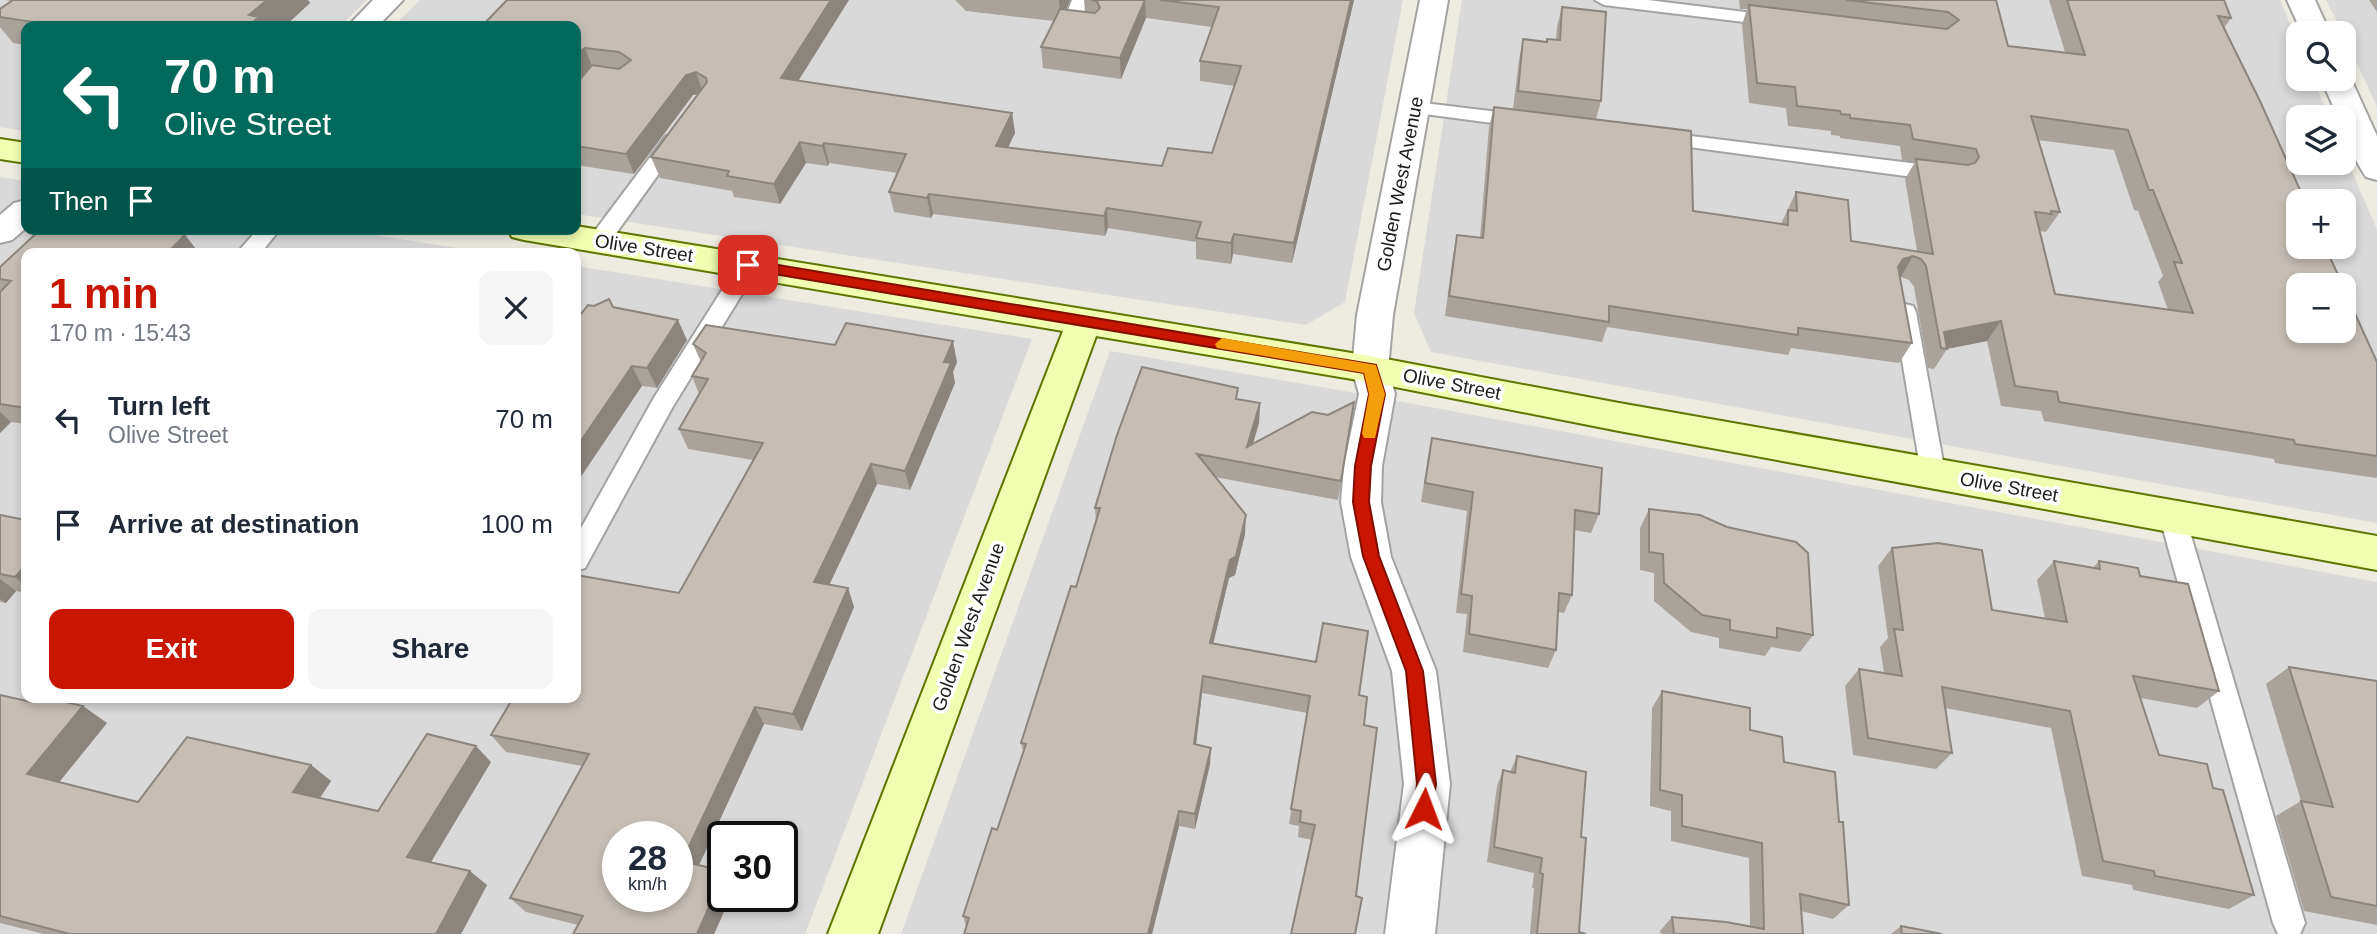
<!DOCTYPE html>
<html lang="en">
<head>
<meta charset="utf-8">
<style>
  body { margin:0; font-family:Arial,sans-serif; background:#f6f6f7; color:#1f2937; height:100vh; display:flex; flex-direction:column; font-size:26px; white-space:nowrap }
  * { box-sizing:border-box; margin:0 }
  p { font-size:23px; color:#747a83 }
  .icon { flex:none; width:38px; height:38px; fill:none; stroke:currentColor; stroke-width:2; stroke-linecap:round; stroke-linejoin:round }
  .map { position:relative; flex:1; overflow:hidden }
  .side { position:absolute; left:21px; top:248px; width:560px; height:455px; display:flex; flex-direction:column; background:#fff; border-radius:14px; box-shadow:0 4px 10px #0003 }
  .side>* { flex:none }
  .banner { position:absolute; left:21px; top:21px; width:560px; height:214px; border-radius:14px; box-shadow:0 4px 10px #0003; background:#00695c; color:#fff; overflow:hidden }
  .controls { position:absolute; left:2286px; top:21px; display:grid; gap:14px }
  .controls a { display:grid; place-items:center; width:70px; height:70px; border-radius:14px; background:#fff; box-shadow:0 4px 10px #0003; font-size:35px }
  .speed { position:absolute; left:602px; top:821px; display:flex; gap:14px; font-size:35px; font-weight:700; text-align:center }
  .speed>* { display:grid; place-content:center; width:91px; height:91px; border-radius:50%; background:#fff; box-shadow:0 4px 10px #0003; line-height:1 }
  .speed small { font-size:18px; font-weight:400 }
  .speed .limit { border:4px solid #111; border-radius:10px; background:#fff; color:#111 }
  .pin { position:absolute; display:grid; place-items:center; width:60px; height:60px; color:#fff; margin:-30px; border-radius:14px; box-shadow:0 4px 10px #0006 }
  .me { position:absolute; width:77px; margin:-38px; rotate:3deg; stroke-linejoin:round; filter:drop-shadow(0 0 5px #0008) }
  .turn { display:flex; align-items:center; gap:24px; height:147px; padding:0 28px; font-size:32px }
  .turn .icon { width:91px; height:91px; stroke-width:2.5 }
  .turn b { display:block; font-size:49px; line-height:60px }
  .then { display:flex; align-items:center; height:66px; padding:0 28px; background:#0003; gap:14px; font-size:26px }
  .round { display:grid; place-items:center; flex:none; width:74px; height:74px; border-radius:14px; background:#f6f6f7 }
  .overview { display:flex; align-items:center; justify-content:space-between; height:119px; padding:0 28px }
  h1 { font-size:42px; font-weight:700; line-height:52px; color:#c81600 }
  .button { display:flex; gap:14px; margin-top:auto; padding:14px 28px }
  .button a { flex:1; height:80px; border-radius:14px; background:#c81600; color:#fff; font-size:28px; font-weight:700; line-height:80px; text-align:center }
  .button a+a { background:#f6f6f7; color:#1f2937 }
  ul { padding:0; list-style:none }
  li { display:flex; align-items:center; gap:21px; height:105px; padding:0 28px }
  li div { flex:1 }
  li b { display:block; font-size:26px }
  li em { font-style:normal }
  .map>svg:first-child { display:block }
  .residential { fill:#dad9d9; fill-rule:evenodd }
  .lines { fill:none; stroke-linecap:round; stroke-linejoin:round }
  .lane-casing { stroke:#a3a3a3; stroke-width:4 }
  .street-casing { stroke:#a3a3a3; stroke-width:4 }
  .secondary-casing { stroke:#5d7600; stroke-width:4 }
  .lane { fill:#fff; fill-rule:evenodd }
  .street { fill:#fff; fill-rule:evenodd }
  .secondary { fill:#f1fdb1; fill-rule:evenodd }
  .wall { fill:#aaa39b; fill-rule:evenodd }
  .shaded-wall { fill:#8b857e }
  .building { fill:#c6beb4; stroke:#8b857e; stroke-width:2; fill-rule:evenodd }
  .route { fill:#c81600; stroke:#820e00; stroke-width:2 }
  .slow { fill:#f59e0b }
  .labels { text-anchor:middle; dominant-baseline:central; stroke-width:7; stroke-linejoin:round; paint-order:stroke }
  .street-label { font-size:19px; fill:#1c1c1c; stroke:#fff }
</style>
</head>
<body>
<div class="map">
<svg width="2377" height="934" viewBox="0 0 2377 934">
  <rect width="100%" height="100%" fill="#eeebe1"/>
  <path class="residential" d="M0 0H367L340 26H26V131L0 127Z
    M420 0H1403L1345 302 1306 325 576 214V26H394Z
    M1462 0H2280L2298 43V79H2313L2329 117H2298V163H2343V150L2377 230V523L1431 352 1414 313ZM2298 201H2343V247H2298ZM2298 285H2343V331H2298Z
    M2326 0H2377V107L2343 33Z
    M0 177 26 181V229H337L495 254H26V698H576V266L1032 339 805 934H0ZM618 836H677V896H618ZM723 836H782V896H723Z
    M1110 351 1333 389 2377 582V934H901Z"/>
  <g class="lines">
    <defs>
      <path id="lane" d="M1072 0H1090L1082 21 1095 23 1098 27 1095 31 1065 29 1062 25Z
        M1595 0H1648L1777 16 1786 21 1777 26 1604 5Z
        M1416 102 1523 115 1530 117 1533 121 1530 125 1523 127 1409 112 1406 108 1409 104Z
        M1659 132 1943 167 1950 169 1953 174 1950 179 1943 181 1652 142 1649 138 1652 134Z
        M673 134 680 136 683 140 607 246 599 248 591 246 588 241 591 236 666 136Z
        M258 229H280L260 254H236Z
        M749 258 757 260 760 265 672 408 585 568 576 571V537L655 396 741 260Z
        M1905 304 1913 306 1916 312 1945 473 1942 480 1933 483 1924 480 1921 473 1894 312 1897 306Z
        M2172 505 2181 508 2185 515 2305 923 2300 934H2278L2273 923 2159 515 2163 508Z"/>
      <path id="street" d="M373 0H403L378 26H348Z
        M1420 0H1448L1393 315 1388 369 1395 394 1382 466 1381 502 1391 557 1436 671 1450 784 1435 934H1385L1404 784 1392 671 1351 557 1341 502 1344 466 1359 394 1352 369 1357 315Z
        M2287 0H2315L2330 33H2302Z
        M2343 72 2351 79 2377 136V180L2366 177C2355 160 2343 137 2343 117H2338L2321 79H2343Z
        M26 200V228L12 240 0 243V215L14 203Z"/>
      <path id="secondary" d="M0 139 26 143V163L0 159Z
        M576 226 1370 356 1619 403 2377 536V570L1619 431 1370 382 1096 336 878 934H828L1063 331 524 240 512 237 508 229H576Z"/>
    </defs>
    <use href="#lane" class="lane-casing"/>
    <use href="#street" class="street-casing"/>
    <use href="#secondary" class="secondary-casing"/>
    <use href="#lane" class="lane"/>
    <use href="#street" class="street"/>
    <use href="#secondary" class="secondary"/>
  </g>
  <path class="wall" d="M5 0H308L310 3 285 26H26V45L13 43 0 27V9L11 1Z
    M955 0H1070L1066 10 1085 12 1084 0H1354L1292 263 1233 254 1231 264 1196 259V242L1108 228 1105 236 933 214 931 218 894 212 889 192 898 173 829 163 828 166 806 163 780 204 734 197 732 191 660 178 651 157 698 94 693 95 634 174 576 165V26L798 81 1012 113 1015 133 1008 147 1162 166 1212 153 1235 86 1200 81V61L1212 27 1146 18 1121 79 1043 68 1041 47 1054 21 966 11Z
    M1739 0H1996L2008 46 2065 52 2049 0H2224L2231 18 2224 28 2377 362V477L2376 478 2275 463 2274 459 2044 421 2041 411 2001 406 1987 341 1947 349 1934 369 1928 368 1914 287 1909 280 1901 277H1900L1912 343 1899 363 1791 348 1788 355 1607 327 1602 342 1445 316 1453 255 1457 235 1480 238 1489 127 1494 107 1513 109 1519 60 1523 39 1546 42 1556 40 1557 27 1562 7 1601 101 1596 119 1693 211 1781 224 1796 192 1851 241 1917 251 1905 179 1915 162 1902 160 1900 146 1840 138V136L1831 135V131L1788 126 1786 108 1749 103 1742 25 1747 9H1740ZM2038 140 2114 150 2134 210 2138 211 2163 276 2158 282 2168 310 2055 294 2040 231 2046 232 2060 212Z
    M2369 0H2377V12Z
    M26 254V424L11 422 0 433V292L1 291 0 289V267Z
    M594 306 613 307 687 340 657 388 642 386 581 314Z
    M693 344 835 345 957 362 953 372 955 383 910 490 877 484 829 585 848 588 854 607 802 731 764 724 699 865 723 896H731L714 934H573L578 925 526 912 510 898 582 766 506 752 491 735 679 593 753 460 688 449 679 429 699 394 692 376 701 362Z
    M1238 399 1260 403 1259 423 1253 444 1328 415 1354 402 1338 500 1215 477 1245 534 1235 575 1229 578 1213 644 1359 695 1364 725 1355 934 1312 840 1298 837 1299 826 1289 824 1307 713 1202 693 1196 745 1210 764 1195 829 1179 826 1152 934H964L966 926 963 916 997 830 1023 751 1021 743 1076 587 1096 522 1095 508Z
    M1432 438 1599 514 1591 533 1574 530 1572 595 1564 613 1558 612 1556 650 1548 668 1463 652 1467 614 1456 613 1467 511 1421 502 1428 457Z
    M1649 509 1813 635 1800 652 1771 647 1765 656 1719 648V638L1691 632 1654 601V573L1640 570V528Z
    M0 515 26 520V593L16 591 6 603 0 602Z
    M1892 548 1992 610 2045 618 2037 580 2054 561 2093 568 2099 561 2140 576 2219 691 2197 708 2140 698 2159 755 2213 788 2254 895 2229 909 2133 890 2132 885 2082 876 2051 728 1945 708 1952 753 1936 769 1853 755 1845 686 1859 669 1884 673 1880 647 1888 638 1878 566Z
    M2289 667 2377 681V925L2304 911 2276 816 2301 801 2266 684Z
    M1662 691 1750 730 1784 762 1839 822 1849 905 1833 919 1801 911 1803 934H1661L1660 931 1672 917 1750 926 1749 858 1671 841V811L1650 806 1652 708Z
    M0 695 107 723 59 782 138 802 311 765 331 781 320 798 378 811 491 762 431 862 487 885 461 934H44L0 923Z
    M1517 756 1581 837 1579 932 1586 934H1530L1534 888H1532L1534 873 1487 862 1497 786 1503 770 1510 772Z
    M1901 926 1942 934H1891Z"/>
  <path class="shaded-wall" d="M267 0H308L310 3 285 26H248L249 15Z
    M831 0H849L787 99 781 78Z
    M1059 0H1070L1061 22 1059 1Z
    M1145 0 1146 18 1121 79 1120 58Z
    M1351 0H1354L1292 263 1294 243Z
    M585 48 593 69 578 78 576 98V54Z
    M696 72 703 93 693 95 634 174 626 154 686 75Z
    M1012 113 1015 133 999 166 996 146Z
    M800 142 806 163 780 204 774 184Z
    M824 143 829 163 828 166 822 146Z
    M929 194 933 214 931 218 927 198Z
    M1107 208 1108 228 1105 236 1104 216Z
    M1234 234 1233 254 1231 264V243Z
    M185 235 200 254H166Z
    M1913 256 1901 277 1891 280 1903 259Z
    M678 320 687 340 657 388 647 368Z
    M2001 321 1987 341 1946 349 1944 332Z
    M953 341 957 362 953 372 955 383 910 490 905 471 944 362Z
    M632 366 642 386 576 484V448Z
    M1260 403 1259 423 1247 463V447Z
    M0 412 11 422 0 433Z
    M871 464 877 484 822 600 814 582Z
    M1246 515 1245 534 1235 575 1229 578 1209 661 1210 643 1230 560Z
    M26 565V586L15 577Z
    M0 579 16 591 6 603 0 599Z
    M848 588 854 607 802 731 793 714Z
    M1203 676 1202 693 1194 761V744Z
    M83 706 107 723 52 791 27 774Z
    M755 707 764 724 694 876 682 861Z
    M476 746 491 762 425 872 407 857Z
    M1211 748 1210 764 1195 829V814Z
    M311 765 331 781 313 808 293 792Z
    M1179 811V826L1152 934H1148Z
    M470 871 487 885 461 934H436Z
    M723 875V896H731L714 934H697Z"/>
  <path class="building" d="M13 0H267L249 15 259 17 248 26H27L33 22 0 17V9Z
    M507 0H831L781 78 1012 113 996 146 1162 166 1168 148 1212 153 1241 66 1200 61 1219 7 1160 0H1351L1294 243 1234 234 1231 243 1196 238 1201 222 1107 208 1104 216 929 194 927 198 889 192 906 154 824 143 822 146 800 142 774 184 727 176 729 171 651 157 707 82 706 78 696 72 686 75 626 154 576 146V84L592 65 619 69 631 60 619 52 585 48 576 54V26H482Z
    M1091 0H1145L1120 58 1041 47 1060 9 1095 13 1100 8 1097 1Z
    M1846 0H1996L2008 46 2085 55 2067 0H2224L2231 18 2218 16 2260 101 2305 201H2298V247H2325L2343 285H2298V331H2343V287L2377 362V456L2295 444 2294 440 2059 402 2057 392 2015 386 2001 321 1944 332 1947 349 1941 348 1926 266 1921 259 1913 256 1903 259 1898 267 1912 343 1798 328V335L1609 306V322L1449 296 1457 235 1483 238 1494 107 1691 131 1693 211 1788 225V210L1797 211 1796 192 1848 200 1851 241 1933 254 1916 159 1968 165 1975 163 1979 157 1976 149 1913 139 1910 125 1850 118V115L1841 114 1840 111 1797 106 1795 87 1757 83 1749 5 1947 29 1959 20 1948 12ZM2031 116 2128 130 2149 190H2153L2182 263 2174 262 2193 313 2055 294 2035 212 2052 214 2051 211 2060 212Z
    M1562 7 1606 12 1601 101 1518 91 1523 39 1547 42V39L1560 40Z
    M41 229H156L185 235 166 254H26V408L0 404V292L11 281 0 279V267Z
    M609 299 613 307 678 320 647 368 632 366 576 448V313L581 314 588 305 594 306Z
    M846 323 953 341 944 362 951 363 905 471 871 464 814 582 848 588 793 714 755 707 682 861 723 871V875L697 934H573L583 916 510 898 589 754 491 735 513 698H576V575L679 593 763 443 679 429 708 379 692 376 706 353 693 344 706 325 835 345ZM618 836H677V896H618Z
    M1142 367 1238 388 1236 399 1260 403 1247 447 1312 412 1328 415 1354 402 1341 481 1197 454 1246 515 1236 556 1230 560 1210 643 1316 662 1323 623 1368 631 1359 695 1367 697 1364 725 1377 728 1356 896 1362 898 1355 934H1291L1315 825 1300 822 1301 811 1291 809 1310 696 1203 676 1194 744 1211 748 1195 814 1179 811 1148 934H964L969 918 963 916 992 828 997 830 1026 744 1021 743 1071 586 1076 587 1100 508H1095L1117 435Z
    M1432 438 1602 468 1599 514 1575 510 1572 595 1559 593 1556 650 1469 634 1472 596 1461 594 1473 492 1425 483Z
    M1649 509 1700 515 1727 527 1796 542 1808 553 1813 635 1777 628V638L1730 630V620L1702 615 1664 583 1663 554 1649 552Z
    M0 515 26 520V565L15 577 0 574Z
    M1938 543 1982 550 1992 610 2067 622 2054 561 2100 569 2099 561 2138 568 2140 576 2188 584 2219 691 2133 676 2159 755 2207 764 2213 788 2223 790 2254 895 2155 876 2154 871 2103 861 2070 711 1942 687 1952 753 1868 738 1859 669 1902 676 1894 629 1903 630 1892 548Z
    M2289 667 2377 681V906L2331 897 2301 801 2333 807Z
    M1662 691 1750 708V730L1782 737 1784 762 1835 772 1839 822H1843L1849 905 1800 894 1803 934H1674L1672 917 1726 922 1764 929 1762 843 1682 826V795L1660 790Z
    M0 695 31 702 34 698H49L83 706 27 774 138 802 187 737 311 765 293 792 378 811 427 734 476 746 407 857 470 871 436 934H70L0 916Z
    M1517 756 1586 772 1581 837 1586 838 1579 932 1586 934H1537L1543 874 1540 873 1542 858 1494 847 1503 770 1515 773Z
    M1901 926 1942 934H1902Z"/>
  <path class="route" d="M748 260 1376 365 1385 394 1371 466 1369 502 1379 556 1423 671 1436 784 1431 815 1424 818 1417 815 1414 809 1417 784 1406 671 1363 556 1353 502 1355 466 1369 394 1364 373 744 269V262Z"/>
  <path class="slow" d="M1222 338 1376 365 1385 394 1375 438H1364L1362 433 1369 394 1364 373 1217 348 1215 344Z"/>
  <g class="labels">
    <g class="street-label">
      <text transform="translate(1400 184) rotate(-79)">Golden West Avenue</text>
      <text transform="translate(644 248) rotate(9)">Olive Street</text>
      <text transform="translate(1452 384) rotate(11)">Olive Street</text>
      <text transform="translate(2009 487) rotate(10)">Olive Street</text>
      <text transform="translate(968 627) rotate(-70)">Golden West Avenue</text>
    </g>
  </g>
</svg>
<div class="controls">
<a><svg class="icon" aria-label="search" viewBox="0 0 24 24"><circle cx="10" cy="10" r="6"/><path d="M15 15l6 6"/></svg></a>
<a><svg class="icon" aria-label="layers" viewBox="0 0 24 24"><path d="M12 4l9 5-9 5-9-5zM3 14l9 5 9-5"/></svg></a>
<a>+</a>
<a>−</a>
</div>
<div class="speed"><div>28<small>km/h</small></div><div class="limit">30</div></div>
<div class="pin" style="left:748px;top:265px;background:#d93025"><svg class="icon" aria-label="arrive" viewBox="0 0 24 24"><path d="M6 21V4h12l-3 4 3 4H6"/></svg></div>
<svg class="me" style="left:1424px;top:809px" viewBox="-20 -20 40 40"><path d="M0-17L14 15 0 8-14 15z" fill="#c81600" stroke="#fff" stroke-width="4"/></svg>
<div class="banner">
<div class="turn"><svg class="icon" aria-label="left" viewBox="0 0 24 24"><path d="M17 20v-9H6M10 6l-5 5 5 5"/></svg><div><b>70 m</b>Olive Street</div></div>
<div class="then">Then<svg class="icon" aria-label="arrive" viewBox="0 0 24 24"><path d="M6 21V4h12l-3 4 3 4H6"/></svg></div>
</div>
<section class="side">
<div class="overview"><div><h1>1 min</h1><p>170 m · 15:43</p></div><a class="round"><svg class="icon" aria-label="close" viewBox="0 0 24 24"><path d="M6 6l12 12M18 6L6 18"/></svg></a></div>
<ul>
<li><svg class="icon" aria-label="left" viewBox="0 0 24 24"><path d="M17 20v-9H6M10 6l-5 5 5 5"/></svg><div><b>Turn left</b><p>Olive Street</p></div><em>70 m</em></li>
<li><svg class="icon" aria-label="arrive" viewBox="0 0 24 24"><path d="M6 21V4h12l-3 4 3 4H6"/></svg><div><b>Arrive at destination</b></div><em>100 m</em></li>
</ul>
<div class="button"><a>Exit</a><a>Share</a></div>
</section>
</div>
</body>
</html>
